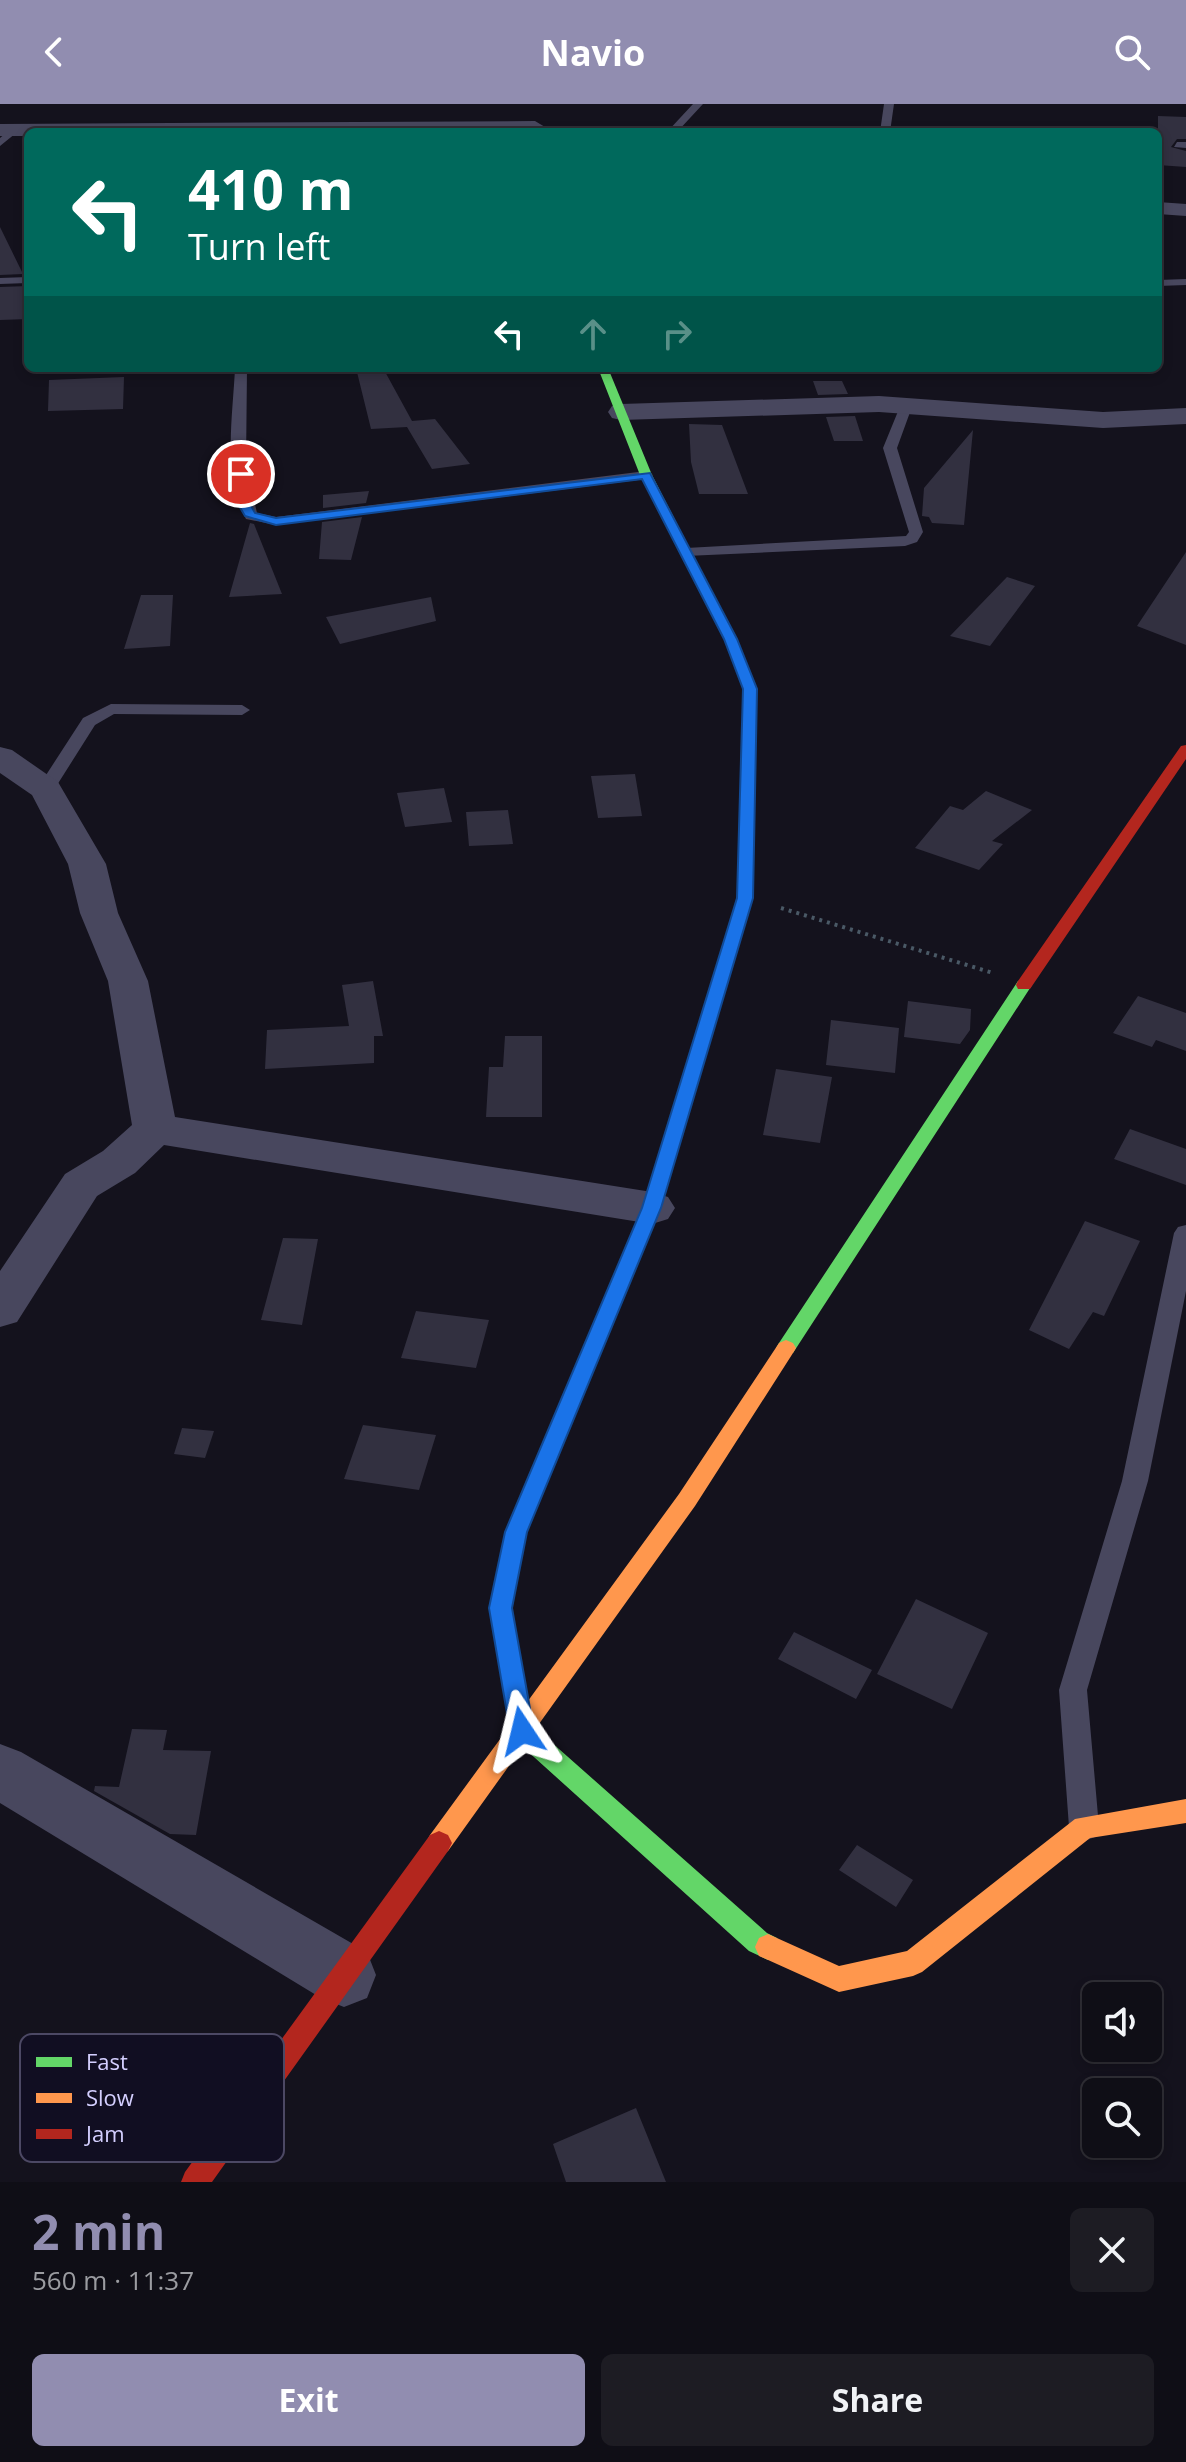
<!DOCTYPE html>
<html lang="en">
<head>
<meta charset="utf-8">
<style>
  body { margin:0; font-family:"Open Sans",sans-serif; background:#1d1c23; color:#f1f3f6; height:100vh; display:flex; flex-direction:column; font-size:30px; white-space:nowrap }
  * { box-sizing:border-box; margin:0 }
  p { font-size:26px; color:#9b9ca1 }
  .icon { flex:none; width:44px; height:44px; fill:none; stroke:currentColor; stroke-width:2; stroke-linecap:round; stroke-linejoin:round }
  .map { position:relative; height:2078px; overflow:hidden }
  .sheet { display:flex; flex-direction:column; background:#0f0e16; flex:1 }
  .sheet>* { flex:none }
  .hud { position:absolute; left:24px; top:24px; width:1138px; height:244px; border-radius:12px; box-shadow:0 4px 12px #0003,0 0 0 2px #2f2e35; background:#00695c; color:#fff; overflow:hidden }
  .tools { position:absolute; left:1082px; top:1878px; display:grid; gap:16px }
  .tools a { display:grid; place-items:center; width:80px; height:80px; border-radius:12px; background:#0f0e16; box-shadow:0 4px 12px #0003,0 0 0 2px #2f2e35; font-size:40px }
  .pin { position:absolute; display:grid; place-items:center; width:68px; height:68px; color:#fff; margin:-34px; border:4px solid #fff; border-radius:50%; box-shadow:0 2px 8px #0007 }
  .me { position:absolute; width:88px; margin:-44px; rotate:350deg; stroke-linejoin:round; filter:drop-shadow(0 0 6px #0008) }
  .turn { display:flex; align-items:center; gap:28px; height:168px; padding:0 32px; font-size:36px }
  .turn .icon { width:104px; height:104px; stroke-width:2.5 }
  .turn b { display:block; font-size:56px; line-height:68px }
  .lanes { display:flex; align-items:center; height:76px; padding:0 32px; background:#0003; justify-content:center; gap:40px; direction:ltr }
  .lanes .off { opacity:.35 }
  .round { display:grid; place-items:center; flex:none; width:84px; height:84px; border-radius:12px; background:#1d1c23 }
  .head { display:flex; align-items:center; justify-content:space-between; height:136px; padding:0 32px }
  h1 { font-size:48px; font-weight:700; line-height:60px; color:#918db0 }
  .button { display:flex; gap:16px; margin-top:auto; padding:16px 32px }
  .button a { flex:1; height:92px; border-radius:12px; background:#918db0; color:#fff; font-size:32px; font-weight:700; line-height:92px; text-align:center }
  .button a+a { background:#1d1c23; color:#f1f3f6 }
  header { display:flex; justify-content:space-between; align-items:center; height:104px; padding:0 32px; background:#918db0; color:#fff; font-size:36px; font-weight:700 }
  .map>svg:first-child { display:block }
  .building { fill:#323040 }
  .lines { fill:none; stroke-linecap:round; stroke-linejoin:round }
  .path { stroke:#4a5966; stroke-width:4; stroke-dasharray:3 5; stroke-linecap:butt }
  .lane { fill:#48475e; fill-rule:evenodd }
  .street { fill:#48475e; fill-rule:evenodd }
  .fast { fill:#63d668; fill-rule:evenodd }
  .slow { fill:#ff974d; fill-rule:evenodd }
  .jam { fill:#b3261e; fill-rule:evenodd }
  .route { fill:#1a73e8; stroke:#114b97; stroke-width:2 }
  .key { fill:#110e22; stroke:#4c4864; stroke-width:2 }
  .key-label { font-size:22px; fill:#d4cfff }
</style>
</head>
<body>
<header><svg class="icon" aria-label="back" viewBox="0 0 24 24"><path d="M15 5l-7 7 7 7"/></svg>Navio<svg class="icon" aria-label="search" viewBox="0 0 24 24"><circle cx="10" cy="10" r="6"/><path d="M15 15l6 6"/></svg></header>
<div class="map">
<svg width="1186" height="2078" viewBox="0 0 1186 2078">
  <rect width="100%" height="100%" fill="#14121d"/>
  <path class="building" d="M1158 12 1186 13V35H1177L1171 43 1186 47V63L1158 61Z
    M0 123 23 170 0 171Z
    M28 182V215L0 216V183Z
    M356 264H383L412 317 435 315 470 360 432 365 407 323 371 325Z
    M124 273 123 305 48 307 49 276Z
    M813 277H842L848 290 818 291Z
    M855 312 863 337H834L826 313Z
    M689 320 722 321 748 390H699L691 358Z
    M973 326 964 421 932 419 929 413 922 412 924 384Z
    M369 387 366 399 323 404V391Z
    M362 413 351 456 319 455 322 418Z
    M250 419 254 420 282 490 229 493Z
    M1186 448V541L1137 522Z
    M1007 473 1035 482 990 542 950 532Z
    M141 491H173L170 542 124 545Z
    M431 493 436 517 340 540 326 513Z
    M635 670 642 712 598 714 591 672Z
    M444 684 452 718 405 723 397 689Z
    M986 687 1032 706 992 737 1003 740 979 766 915 744 950 702 963 706Z
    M508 706 513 740 469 742 466 708Z
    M373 877 383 932H374V959L265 965 267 926 349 922 342 881Z
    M1138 892 1186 909V947L1156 936 1152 943 1113 929Z
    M908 897 971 905 970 926 960 940 904 933Z
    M831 916 899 924 895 969 826 961Z
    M505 932H542V1013H486L489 963H503Z
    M776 965 832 973 820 1039 763 1031Z
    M1130 1025 1186 1045V1081L1114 1055Z
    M1085 1117 1140 1137 1104 1212 1093 1208 1069 1245 1029 1226Z
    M283 1134 318 1135 302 1221 261 1216Z
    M416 1207 489 1216 476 1264 401 1254Z
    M363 1321 436 1331 419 1386 344 1375Z
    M182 1324 214 1327 205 1354 174 1350Z
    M916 1495 988 1529 952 1605 877 1570Z
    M794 1528 872 1566 856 1595 778 1555Z
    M132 1625 167 1626 163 1646 211 1647 196 1731 170 1730 94 1687 95 1682 119 1683Z
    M857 1741 913 1776 896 1803 839 1766Z
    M636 2004 666 2078H566L553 2040Z"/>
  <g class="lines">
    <path class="path" d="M781 804 993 869"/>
    <path class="lane" d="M693 0H703L677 28H667Z
      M884 0H894L890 28H880Z
      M13 23 21 25 0 42V34Z
      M1177 38H1186V44L1174 43Z
      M28 173V179L0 180V174Z
      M1186 175V181L1158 182V176Z
      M235 264H247L246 361 257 409 276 413 646 367 653 371 646 375 276 421 246 415C222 372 233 311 235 264Z
      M907 296 913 300 897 344 923 428 917 438 905 442 686 452 679 448 686 444 906 432 909 428 883 344 901 300Z
      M111 600 242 601 250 606 242 611 114 610 95 621 52 689H40L37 685 83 614Z
      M1186 1121V1187L1148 1377 1087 1586 1099 1723 1095 1733 1084 1737 1073 1733 1069 1723 1059 1586 1122 1377 1174 1129 1178 1123Z"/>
    <path class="street" d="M535 17 545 23 542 27 28 28V32H0V20Z
      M1158 98 1186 100V112L1158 110Z
      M879 292 1103 308 1186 304V320L1103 324 879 308 621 316 612 314 608 308 612 302 621 300Z
      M0 643 12 646 58 678 106 760 118 809 148 877 175 1013 652 1088 668 1093 675 1104 668 1115 652 1120 164 1041 135 1069 97 1092 17 1218 0 1223V1167L65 1070 103 1047 132 1021 108 877 80 809 68 760 32 691 0 669Z
      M0 1640 21 1648 367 1848 376 1871 367 1894 344 1903 321 1894 0 1699Z"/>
    <path class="fast" d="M598 264H608L652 371 736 535 757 585 753 794 732 863 724 868 716 863 737 794 743 585 724 535 640 371Z
      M1024 876 1032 881 793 1249H779L776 1244 779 1239 1018 877Z
      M509 1456 517 1458 520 1465 512 1504 533 1622 767 1829 777 1834 781 1843 777 1852 768 1856 749 1847 514 1635 490 1504 501 1458Z"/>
    <path class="slow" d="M724 858 732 863 661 1104 527 1428 517 1472 509 1474 501 1472 498 1465 505 1428 643 1104 716 863Z
      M786 1236 793 1239 796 1244 793 1249 695 1402 448 1747 439 1751 430 1747 426 1739 430 1731 679 1390 779 1239Z
      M1186 1695V1719L1090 1734 922 1868 913 1872 839 1888 759 1852 755 1843 759 1834 768 1830 839 1862 907 1847 1075 1715Z"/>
    <path class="jam" d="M1186 641V655L1030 885H1018L1016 881 1018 877 1181 642Z
      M439 1727 448 1731 452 1739 448 1747 212 2078H181L185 2068 430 1731Z"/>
  </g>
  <path class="route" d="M241 366 247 370 250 400 255 409 276 414 650 369 737 535 757 585 753 794 661 1104 527 1428 512 1504 534 1627 531 1635 522 1638 513 1635 510 1627 489 1504 505 1428 642 1104 737 794 743 585 724 535 642 375 276 421 245 412 238 400 236 370Z"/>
  <rect x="20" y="1930" width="264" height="128" rx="12" class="key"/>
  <rect x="36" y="1953" width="36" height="10" fill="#63d668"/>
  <rect x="36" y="1989" width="36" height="10" fill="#ff974d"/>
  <rect x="36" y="2025" width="36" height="10" fill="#b3261e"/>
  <g class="key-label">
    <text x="86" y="1966">Fast</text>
    <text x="86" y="2002">Slow</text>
    <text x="86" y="2038">Jam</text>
  </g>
</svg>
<div class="tools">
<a><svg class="icon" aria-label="sound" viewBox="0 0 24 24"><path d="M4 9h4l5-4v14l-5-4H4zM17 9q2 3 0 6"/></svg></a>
<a><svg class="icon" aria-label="search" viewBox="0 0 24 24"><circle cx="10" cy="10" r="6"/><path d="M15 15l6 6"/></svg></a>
</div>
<div class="pin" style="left:241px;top:370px;background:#d93025"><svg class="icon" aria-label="arrive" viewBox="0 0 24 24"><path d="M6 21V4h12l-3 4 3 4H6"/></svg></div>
<svg class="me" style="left:522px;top:1627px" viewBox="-20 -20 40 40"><path d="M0-17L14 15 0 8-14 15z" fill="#1a73e8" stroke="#fff" stroke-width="4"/></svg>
<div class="hud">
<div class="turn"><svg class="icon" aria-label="left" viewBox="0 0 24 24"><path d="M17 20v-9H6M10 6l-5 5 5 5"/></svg><div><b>410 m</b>Turn left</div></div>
<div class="lanes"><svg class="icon" aria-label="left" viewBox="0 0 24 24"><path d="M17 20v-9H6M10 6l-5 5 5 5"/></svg><svg class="icon off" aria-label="ahead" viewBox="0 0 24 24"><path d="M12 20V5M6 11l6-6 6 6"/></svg><svg class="icon off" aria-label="right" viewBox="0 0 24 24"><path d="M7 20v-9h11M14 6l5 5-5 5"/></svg></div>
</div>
</div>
<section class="sheet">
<div class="head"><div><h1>2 min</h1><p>560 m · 11:37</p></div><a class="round"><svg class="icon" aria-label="close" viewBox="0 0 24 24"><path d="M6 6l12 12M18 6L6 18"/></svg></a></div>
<div class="button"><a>Exit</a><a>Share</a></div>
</section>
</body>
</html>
